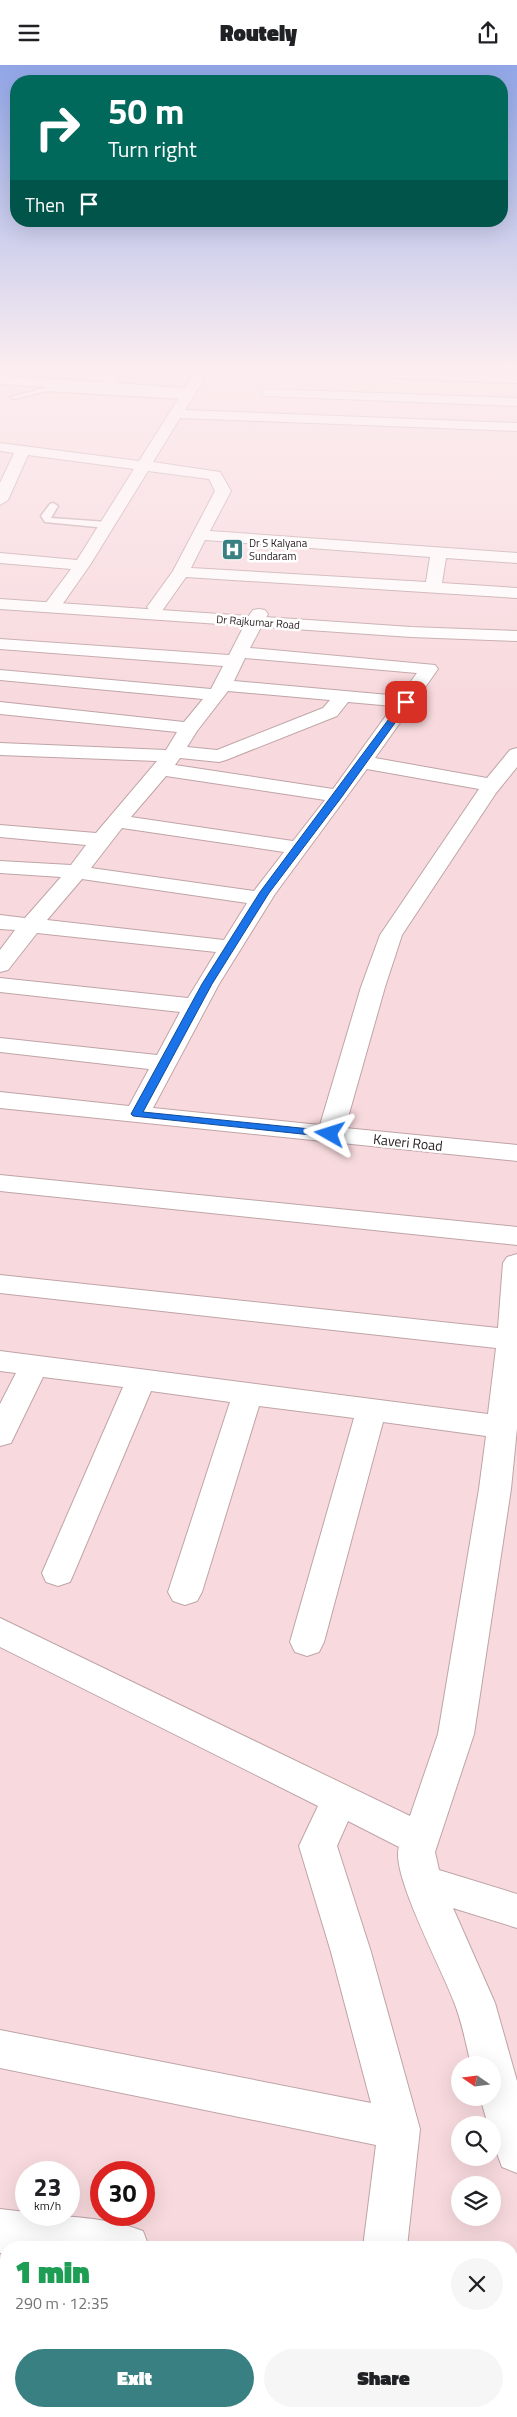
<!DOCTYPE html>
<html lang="en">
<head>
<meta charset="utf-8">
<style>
  body { margin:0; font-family:"Titillium Web",sans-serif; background:#f6f6f6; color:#202124; height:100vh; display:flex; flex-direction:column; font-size:19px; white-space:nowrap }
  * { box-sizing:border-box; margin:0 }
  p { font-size:16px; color:#757577 }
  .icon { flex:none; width:28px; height:28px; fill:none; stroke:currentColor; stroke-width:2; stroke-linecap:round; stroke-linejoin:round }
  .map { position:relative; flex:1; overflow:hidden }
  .sheet { position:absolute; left:0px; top:2176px; width:518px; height:176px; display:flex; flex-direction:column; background:#fff; border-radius:20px 20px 0 0; box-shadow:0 5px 20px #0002 }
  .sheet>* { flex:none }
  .banner { position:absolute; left:10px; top:10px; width:498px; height:152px; border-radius:20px; box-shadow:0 5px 20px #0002; background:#00695c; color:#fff; overflow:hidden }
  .needle { width:32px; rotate:284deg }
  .buttons { position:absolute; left:451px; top:1991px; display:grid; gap:10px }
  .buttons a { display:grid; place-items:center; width:50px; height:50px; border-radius:50%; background:#fff; box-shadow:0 5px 20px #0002; font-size:25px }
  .speed { position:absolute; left:15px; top:2096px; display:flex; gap:10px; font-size:25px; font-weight:700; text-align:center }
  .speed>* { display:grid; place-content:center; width:65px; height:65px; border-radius:50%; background:#fff; box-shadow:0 5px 20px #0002; line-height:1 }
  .speed small { font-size:12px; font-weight:400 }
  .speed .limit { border:8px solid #d22; background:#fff; color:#111 }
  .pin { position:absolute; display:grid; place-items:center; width:42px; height:42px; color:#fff; margin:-21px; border-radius:10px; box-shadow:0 2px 8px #0006 }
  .me { position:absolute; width:55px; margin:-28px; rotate:276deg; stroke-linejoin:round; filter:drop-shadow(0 0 4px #0008) }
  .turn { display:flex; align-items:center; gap:18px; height:105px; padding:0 15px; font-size:22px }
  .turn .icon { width:65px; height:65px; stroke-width:2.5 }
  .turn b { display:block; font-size:35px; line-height:42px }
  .then { display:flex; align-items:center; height:48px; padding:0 15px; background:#0003; gap:10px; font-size:19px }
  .round { display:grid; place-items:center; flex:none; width:52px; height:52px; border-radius:26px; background:#f6f6f6 }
  .headline { display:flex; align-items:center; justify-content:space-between; height:85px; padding:0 15px }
  h1 { font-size:30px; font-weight:800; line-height:38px; color:#1e9e55 }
  .cta { display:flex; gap:10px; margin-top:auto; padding:10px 15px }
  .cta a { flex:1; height:58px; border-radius:30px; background:#388081; color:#fff; font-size:20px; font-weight:800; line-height:58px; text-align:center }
  .cta a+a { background:#f6f6f6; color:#202124 }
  header { display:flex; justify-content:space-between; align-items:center; height:65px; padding:0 15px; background:#fff; font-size:22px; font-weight:800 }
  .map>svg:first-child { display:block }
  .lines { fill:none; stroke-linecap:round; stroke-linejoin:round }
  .service-casing { stroke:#bfa4a7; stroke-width:3 }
  .minor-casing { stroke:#bfa4a7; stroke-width:2 }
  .secondary-casing { stroke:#bfa4a7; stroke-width:2 }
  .service { fill:#fff; fill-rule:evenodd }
  .minor { fill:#fff; fill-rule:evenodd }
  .secondary { fill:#fff; fill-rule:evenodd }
  .route { fill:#1a73e8; stroke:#114b97 }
  .labels { text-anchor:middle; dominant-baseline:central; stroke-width:5; stroke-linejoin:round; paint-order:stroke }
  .far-poi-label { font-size:11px; fill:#261b1d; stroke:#fff; text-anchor:start }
  .far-street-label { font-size:11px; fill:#261b1d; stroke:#fff }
  .street-label { font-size:14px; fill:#261b1d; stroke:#fff }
</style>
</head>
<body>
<header><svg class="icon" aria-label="menu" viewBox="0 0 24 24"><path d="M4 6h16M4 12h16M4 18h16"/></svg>Routely<svg class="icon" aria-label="share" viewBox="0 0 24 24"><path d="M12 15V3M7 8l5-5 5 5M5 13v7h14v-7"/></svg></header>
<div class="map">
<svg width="517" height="2352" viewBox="0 0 517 2352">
  <rect width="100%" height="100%" fill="#f8dade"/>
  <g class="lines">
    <defs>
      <path id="service" d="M47 322 185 330 189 332 185 334 47 326 14 334 10 332Z
        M53 438 58 441 51 453 107 457 112 460 107 463 45 457 41 451 50 439Z"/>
      <path id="minor" d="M114 301H128L115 318 185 323 198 301H212L185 345 517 358V366L180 353 153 397 220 407 231 426 210 466 517 488V498L446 493 442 518 517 523V533L186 512 162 546H150L147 542 173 506 215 426 209 414 148 406 90 500 57 547H45L42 543 71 504 0 498V488L77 495 134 404 28 390 8 435 0 440V418L14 388 0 386V378L139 396 180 331 0 319V311L102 317ZM205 475 430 492 426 517 191 503Z
        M279 301 517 310V318L274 308 272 305Z
        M269 324 517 333V341L264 331 262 328 264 325Z
        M259 544 265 545 268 549 250 583 435 600 438 604 375 693 487 713 510 685 517 683V702L496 728 402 870 385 922 345 1063 517 1080V1096L0 1043V1027L129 1041 149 1004 0 987V973L157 990 180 947 0 927V913L188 933 216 887 37 868 8 905 0 907V885L15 865 0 864V850L25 853 61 812 0 808V796L71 800 86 780 0 772V760L96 768 157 696 0 690V678L166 685 177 667 0 649V637L184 657 203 634 0 615V605L211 624 223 601 0 584V574L229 590 250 549 253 545ZM245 593 417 608 400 631 234 616ZM228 626 330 635 323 643 217 685 187 682 197 666ZM348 637 393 641 333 724 175 700 180 693 219 697 226 695 337 651ZM367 704 479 724 380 870 361 922 320 1060 153 1043 219 919 275 829ZM166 711 325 735 293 776 131 752ZM122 763 284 787 254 826 91 803ZM82 814 247 838 224 875 47 855Z
        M0 1110 517 1162V1180L0 1126Z
        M517 1189V1363L511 1424 474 1669 435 1787 439 1805 517 1829V1863L453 1843 495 1938 517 2016V2108L502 2102 492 2075V2060H488L480 2032H492V2000H471C466 1979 462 1957 454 1937 443 1906 390 1808 399 1782L348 1756 337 1781 371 1887 420 2064 407 2182H363L376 2080 0 2003V1965L371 2038 331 1887 299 1781 318 1741 0 1582V1553L410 1751 438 1669 479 1424 486 1371 383 1357 324 1577 319 1587 307 1591 295 1587 290 1577 354 1353 259 1341 202 1527 197 1536 185 1540 173 1536 168 1527 230 1337 151 1326 74 1508 70 1517 58 1521 46 1517 42 1508 123 1322 43 1312 11 1378 0 1381V1339L16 1308 0 1306V1286L488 1349 496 1283 0 1228V1210L498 1263 503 1198 507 1192Z
        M0 2144 26 2147V2150C62 2150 110 2153 143 2166L149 2182H6V2189L0 2188Z
        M511 2241 517 2242V2288L511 2287Z
        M345 2346H391L390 2352H344Z"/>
      <path id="secondary" d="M0 534 411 562 517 566V576L411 572 0 544Z"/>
    </defs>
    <use href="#service" class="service-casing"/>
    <use href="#minor" class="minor-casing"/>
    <use href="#secondary" class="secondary-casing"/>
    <use href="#service" class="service"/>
    <use href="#minor" class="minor"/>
    <use href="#secondary" class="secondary"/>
  </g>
  <linearGradient id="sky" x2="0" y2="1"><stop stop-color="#91a6e7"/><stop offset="0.48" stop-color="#fceef0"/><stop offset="1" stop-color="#fceef0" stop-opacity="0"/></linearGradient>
  <rect width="517" height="630" fill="url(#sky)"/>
  <path class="route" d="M403 635 410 637 341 733 269 828 212 919 143 1047 330 1066 335 1069 330 1072 133 1051 131 1049 202 919 260 827Z"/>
  <defs>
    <symbol id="hospital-square" viewBox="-11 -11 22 22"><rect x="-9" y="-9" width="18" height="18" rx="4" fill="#388081" stroke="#fff"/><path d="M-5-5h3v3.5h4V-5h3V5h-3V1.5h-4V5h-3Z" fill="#fff"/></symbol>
  </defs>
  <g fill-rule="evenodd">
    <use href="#hospital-square" x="220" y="472" width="25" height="25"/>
  </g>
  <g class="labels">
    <g class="far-poi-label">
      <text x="249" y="478">Dr S Kalyana<tspan x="249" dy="13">Sundaram</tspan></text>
    </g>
    <g class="far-street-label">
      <text transform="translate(258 557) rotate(4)">Dr Rajkumar Road</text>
    </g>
    <g class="street-label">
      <text transform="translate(408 1077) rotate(6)">Kaveri Road</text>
    </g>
  </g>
</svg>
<div class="buttons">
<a><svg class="needle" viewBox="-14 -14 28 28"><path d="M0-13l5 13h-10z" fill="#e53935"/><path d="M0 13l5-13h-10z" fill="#757577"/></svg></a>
<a><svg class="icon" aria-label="search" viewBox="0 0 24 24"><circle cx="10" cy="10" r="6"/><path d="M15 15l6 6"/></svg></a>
<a><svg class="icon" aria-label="layers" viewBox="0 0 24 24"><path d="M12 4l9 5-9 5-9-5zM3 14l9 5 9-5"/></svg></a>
</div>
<div class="speed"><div>23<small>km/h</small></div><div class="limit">30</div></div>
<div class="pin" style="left:406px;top:637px;background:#d93025"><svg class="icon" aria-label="arrive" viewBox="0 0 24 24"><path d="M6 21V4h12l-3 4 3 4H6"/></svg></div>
<svg class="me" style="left:330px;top:1069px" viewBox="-20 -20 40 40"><path d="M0-17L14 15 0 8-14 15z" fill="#1a73e8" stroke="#fff" stroke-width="4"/></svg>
<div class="banner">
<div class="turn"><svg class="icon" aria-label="right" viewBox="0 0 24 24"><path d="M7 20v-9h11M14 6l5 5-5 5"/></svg><div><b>50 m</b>Turn right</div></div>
<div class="then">Then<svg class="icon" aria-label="arrive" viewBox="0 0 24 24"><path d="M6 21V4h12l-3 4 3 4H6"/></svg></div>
</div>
<section class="sheet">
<div class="headline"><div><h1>1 min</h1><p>290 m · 12:35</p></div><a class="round"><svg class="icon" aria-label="close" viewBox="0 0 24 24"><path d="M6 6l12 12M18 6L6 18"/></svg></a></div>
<div class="cta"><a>Exit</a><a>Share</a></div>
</section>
</div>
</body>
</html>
